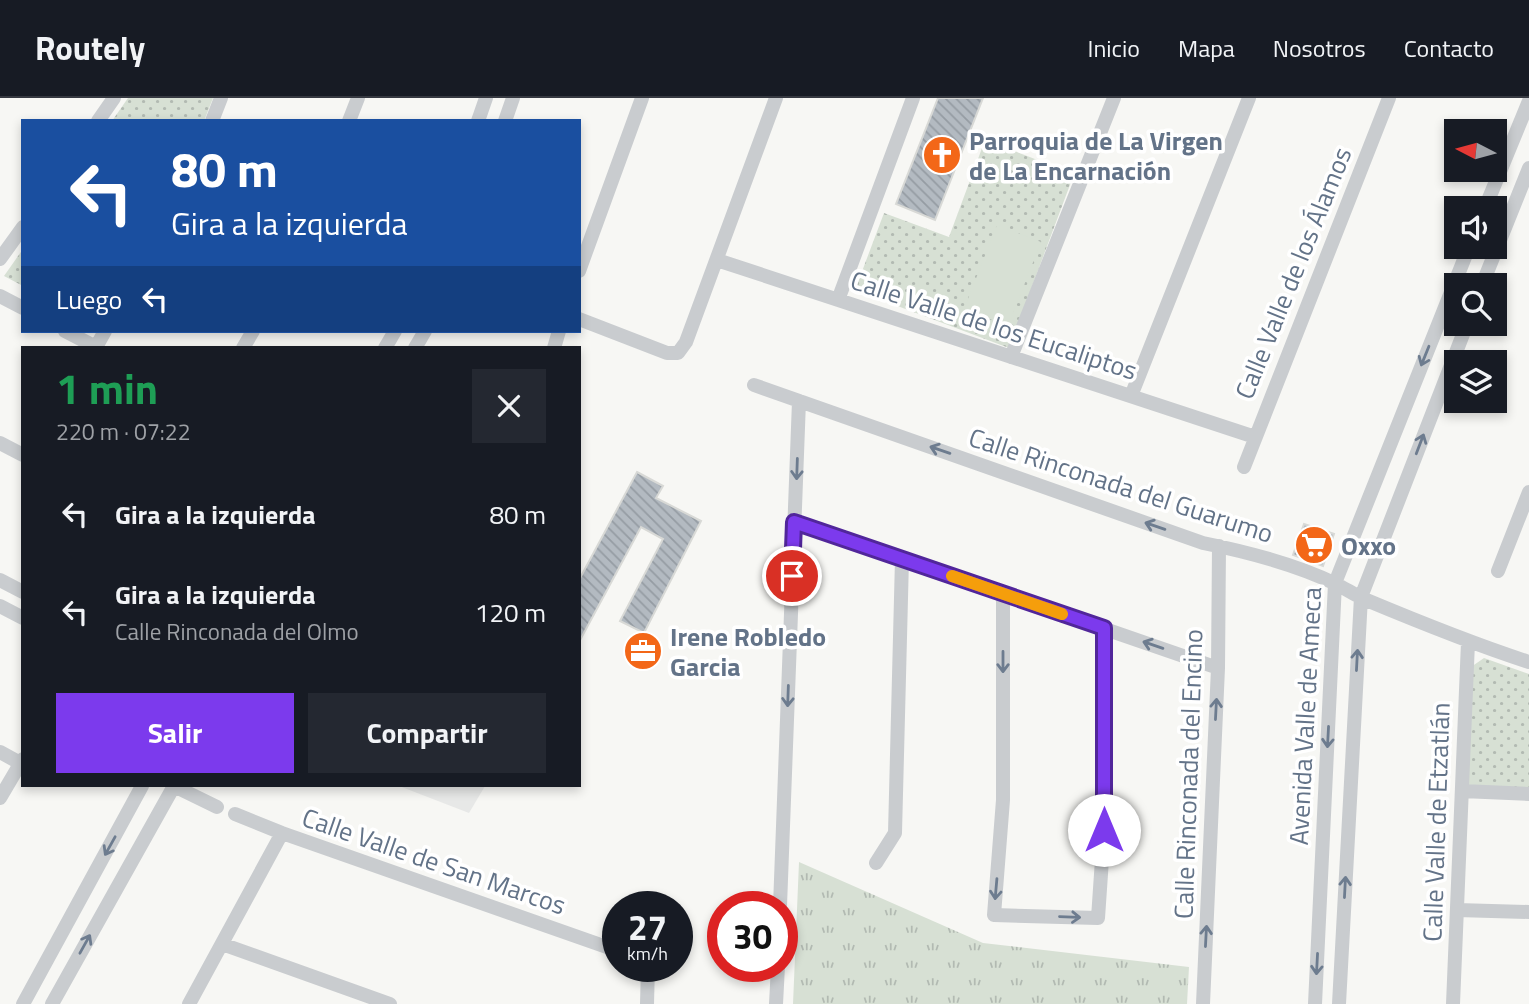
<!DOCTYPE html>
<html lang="es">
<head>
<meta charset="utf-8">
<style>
  body { margin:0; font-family:"Titillium Web",sans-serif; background:#242831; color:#f1f3f6; height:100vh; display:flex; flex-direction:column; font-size:26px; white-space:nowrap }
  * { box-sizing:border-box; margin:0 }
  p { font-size:23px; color:#9ea1a6 }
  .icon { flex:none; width:38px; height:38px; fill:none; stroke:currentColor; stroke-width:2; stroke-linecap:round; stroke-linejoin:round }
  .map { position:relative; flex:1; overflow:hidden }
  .panel { position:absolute; left:21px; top:248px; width:560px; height:441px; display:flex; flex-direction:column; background:#171b24; border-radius:0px; box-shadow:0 4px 10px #0003 }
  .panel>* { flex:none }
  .guide { position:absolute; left:21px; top:21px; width:560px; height:214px; border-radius:0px; box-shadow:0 4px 10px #0003; background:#1a4fa0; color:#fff; overflow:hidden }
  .needle { width:46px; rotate:276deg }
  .tools { position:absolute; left:1444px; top:21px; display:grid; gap:14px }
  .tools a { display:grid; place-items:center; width:63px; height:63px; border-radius:0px; background:#171b24; box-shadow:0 4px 10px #0003; font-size:35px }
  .speed { position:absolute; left:602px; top:793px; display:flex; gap:14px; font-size:35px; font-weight:700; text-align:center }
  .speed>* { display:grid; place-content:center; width:91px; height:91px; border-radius:50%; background:#171b24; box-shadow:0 4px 10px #0003; line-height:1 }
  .speed small { font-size:18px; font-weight:400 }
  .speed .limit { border:10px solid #d22; background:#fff; color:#111 }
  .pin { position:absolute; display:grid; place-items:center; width:60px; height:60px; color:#fff; margin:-30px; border:4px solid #fff; border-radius:50%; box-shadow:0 2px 7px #0007 }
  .me { position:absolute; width:77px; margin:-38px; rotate:0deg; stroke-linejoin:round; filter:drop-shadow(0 0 5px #0008) }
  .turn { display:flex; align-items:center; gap:24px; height:147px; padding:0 35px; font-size:32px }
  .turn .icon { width:91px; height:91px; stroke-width:2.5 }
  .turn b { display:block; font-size:49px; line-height:60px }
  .then { display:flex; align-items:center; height:66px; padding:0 35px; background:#0003; gap:14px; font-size:26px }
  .round { display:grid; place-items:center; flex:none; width:74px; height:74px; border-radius:0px; background:#242831 }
  .overview { display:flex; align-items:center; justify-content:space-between; height:119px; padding:0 35px }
  h1 { font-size:42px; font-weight:700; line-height:52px; color:#1e9e55 }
  .action { display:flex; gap:14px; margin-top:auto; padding:14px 35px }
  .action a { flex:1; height:80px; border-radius:0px; background:#7c3aed; color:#fff; font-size:28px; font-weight:700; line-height:80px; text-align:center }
  .action a+a { background:#242831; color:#f1f3f6 }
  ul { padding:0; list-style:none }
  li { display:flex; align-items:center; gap:21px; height:98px; padding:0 35px }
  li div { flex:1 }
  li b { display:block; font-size:26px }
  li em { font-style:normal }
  header { display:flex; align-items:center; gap:42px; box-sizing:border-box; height:98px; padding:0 35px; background:#171b24; border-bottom:2px solid #363941 }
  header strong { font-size:33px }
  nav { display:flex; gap:38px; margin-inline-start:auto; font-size:24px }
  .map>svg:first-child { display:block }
  .built { fill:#e7e8e7 }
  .grass { fill:url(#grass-tufts) }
  .park { fill:url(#park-dots) }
  .pitch { fill:#d7e0d4 }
  .building { fill:url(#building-back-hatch); stroke:#d8d9d6; stroke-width:2 }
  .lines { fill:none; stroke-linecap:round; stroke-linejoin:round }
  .minor { stroke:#c9cccf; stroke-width:14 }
  .oneway { stroke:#6d7c8f }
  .route-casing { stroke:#51269a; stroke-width:18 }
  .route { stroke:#7c3aed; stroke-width:12 }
  .slow { stroke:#f59e0b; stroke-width:12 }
  .labels { text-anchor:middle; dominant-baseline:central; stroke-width:7; stroke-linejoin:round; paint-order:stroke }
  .poi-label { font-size:26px; font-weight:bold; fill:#637388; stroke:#fff; text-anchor:start }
  .street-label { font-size:26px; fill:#637388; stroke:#fff }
</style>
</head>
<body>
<header>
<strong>Routely</strong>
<nav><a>Inicio</a><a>Mapa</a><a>Nosotros</a><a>Contacto</a></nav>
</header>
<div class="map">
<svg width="1529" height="906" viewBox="0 0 1529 906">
  <defs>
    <pattern id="grass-tufts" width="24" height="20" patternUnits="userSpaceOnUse" patternTransform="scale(1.75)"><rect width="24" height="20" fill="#d7e0d4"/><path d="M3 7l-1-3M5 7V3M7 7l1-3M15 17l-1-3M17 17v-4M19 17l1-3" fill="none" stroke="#b2bab2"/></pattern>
    <pattern id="park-dots" width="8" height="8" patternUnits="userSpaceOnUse" patternTransform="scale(1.75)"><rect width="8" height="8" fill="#d7e0d4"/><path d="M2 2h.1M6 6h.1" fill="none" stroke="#b2bab2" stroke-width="1.8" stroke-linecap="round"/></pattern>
    <pattern id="building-back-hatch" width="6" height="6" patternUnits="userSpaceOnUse" patternTransform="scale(1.75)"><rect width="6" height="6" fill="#b3bac1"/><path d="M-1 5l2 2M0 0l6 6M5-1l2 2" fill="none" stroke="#959ca3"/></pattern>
  </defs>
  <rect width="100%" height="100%" fill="#f7f7f4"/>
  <path class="built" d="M399 688H485L469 715Z"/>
  <path class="grass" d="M799 764 983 845 1189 869 1187 906H793Z"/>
  <path class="park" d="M128 0H213L204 23H112Z
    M985 42 1074 76 1009 250 855 192 884 115 949 139Z
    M23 151V188L4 178Z
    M1484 560 1529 576V693L1466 687 1471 569Z"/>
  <path class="pitch" d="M997 127 1041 144 1008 228 964 211Z"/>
  <path class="building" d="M938 0H983L935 122 896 106Z
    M637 374 663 388 656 400 701 423 644 535 620 523 663 441 641 429 579 544V482Z
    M1304 426 1334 436 1323 468 1293 457Z"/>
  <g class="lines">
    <path class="minor" d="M98 23 114 0
      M212 23 221 0
      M349 23 358 0
      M478 23 486 0
      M505 23 513 0
      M1485 110 1529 3
      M0 161 23 129
      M717 162 1255 339
      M579 173 642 0
      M1482 187 1529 70
      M0 198 23 210
      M838 202 913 0
      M579 221 667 255H678L686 244 776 0
      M65 233 98 250
      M96 249 105 233
      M243 250 253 233
      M385 250 395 233
      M415 250 425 233
      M554 250 559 233
      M1011 259 1114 0
      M754 287 1203 445C1248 454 1295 466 1336 486 1346 491 1355 497 1364 501 1419 524 1473 546 1529 564
      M1131 298 1249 0
      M0 345 23 357
      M1244 369 1389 0
      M795 424 1218 570
      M1498 473 1529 394
      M0 482 23 494
      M1003 496V702L994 817 1098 820 1104 732V530
      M0 508 23 520
      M0 654 20 665
      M174 688 217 709
      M1462 693 1529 696
      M0 700 23 661
      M235 716 282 735 618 853
      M876 765 895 735 902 461
      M780 808 799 303
      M1457 812 1529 814
      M222 846 390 906
      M23 906 142 688
      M52 906 174 688
      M189 906 282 735
      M647 906 648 868
      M776 906 778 868
      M1203 906 1218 570 1219 448
      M1315 906 1335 485 1469 149
      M1339 906 1361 499 1467 226
      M1453 906 1468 544"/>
  </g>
  <defs><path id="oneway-shaft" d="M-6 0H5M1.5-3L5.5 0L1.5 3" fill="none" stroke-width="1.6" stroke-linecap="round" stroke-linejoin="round" transform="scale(1.75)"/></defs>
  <g class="oneway">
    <use href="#oneway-shaft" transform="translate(1425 258) rotate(112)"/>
    <use href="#oneway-shaft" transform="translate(1420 346) rotate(-69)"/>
    <use href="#oneway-shaft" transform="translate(940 352) rotate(-161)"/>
    <use href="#oneway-shaft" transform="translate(797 371) rotate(92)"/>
    <use href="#oneway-shaft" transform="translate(1155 428) rotate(-161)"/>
    <use href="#oneway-shaft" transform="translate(1153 547) rotate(-161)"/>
    <use href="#oneway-shaft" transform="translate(1357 562) rotate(-87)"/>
    <use href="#oneway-shaft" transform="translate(1003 564) rotate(90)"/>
    <use href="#oneway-shaft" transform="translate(788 598) rotate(92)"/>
    <use href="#oneway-shaft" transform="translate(1216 611) rotate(-87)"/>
    <use href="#oneway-shaft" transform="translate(1328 639) rotate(93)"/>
    <use href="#oneway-shaft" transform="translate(110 748) rotate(119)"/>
    <use href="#oneway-shaft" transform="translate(1345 789) rotate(-87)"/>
    <use href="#oneway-shaft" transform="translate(996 791) rotate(95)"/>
    <use href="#oneway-shaft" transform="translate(1070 819) rotate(2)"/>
    <use href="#oneway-shaft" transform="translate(1206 838) rotate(-87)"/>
    <use href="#oneway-shaft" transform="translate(85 846) rotate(-61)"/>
    <use href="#oneway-shaft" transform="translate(1317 866) rotate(93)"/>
  </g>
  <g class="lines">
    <defs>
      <path id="route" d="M792 478 794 424 1104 530V732"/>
    </defs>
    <use href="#route" class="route-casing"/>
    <use href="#route" class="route"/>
    <path class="slow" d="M952 478 1062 516"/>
  </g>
  <defs>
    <symbol id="church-disc" viewBox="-11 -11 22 22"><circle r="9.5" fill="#f36718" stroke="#fff"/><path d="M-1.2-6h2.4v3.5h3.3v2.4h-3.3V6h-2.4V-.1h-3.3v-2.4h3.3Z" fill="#fff"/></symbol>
    <symbol id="supermarket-disc" viewBox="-11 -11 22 22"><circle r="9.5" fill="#f36718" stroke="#fff"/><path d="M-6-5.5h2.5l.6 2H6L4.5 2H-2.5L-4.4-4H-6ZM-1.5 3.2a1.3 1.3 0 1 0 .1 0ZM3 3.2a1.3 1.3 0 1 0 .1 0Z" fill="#fff"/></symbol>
    <symbol id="office-disc" viewBox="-11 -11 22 22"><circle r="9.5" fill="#f36718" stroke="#fff"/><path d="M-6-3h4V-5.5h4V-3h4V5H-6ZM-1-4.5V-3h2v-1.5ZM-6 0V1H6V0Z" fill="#fff"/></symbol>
  </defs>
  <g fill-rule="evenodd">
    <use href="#church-disc" x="920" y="35" width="44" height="44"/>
    <use href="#supermarket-disc" x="1292" y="425" width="44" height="44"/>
    <use href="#office-disc" x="621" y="531" width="44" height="44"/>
  </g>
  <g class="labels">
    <g class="poi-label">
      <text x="969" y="42">Parroquia de La Virgen<tspan x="969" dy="30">de La Encarnación</tspan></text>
      <text x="1341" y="447">Oxxo</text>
      <text x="670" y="538">Irene Robledo<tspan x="670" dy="30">Garcia</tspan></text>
    </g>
    <g class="street-label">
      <text transform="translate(1293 175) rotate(-68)">Calle Valle de los Álamos</text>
      <text transform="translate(994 227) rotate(18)">Calle Valle de los Eucaliptos</text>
      <text transform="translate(1121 387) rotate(18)">Calle Rinconada del Guarumo</text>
      <text transform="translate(1305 618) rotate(-87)">Avenida Valle de Ameca</text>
      <text transform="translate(1188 676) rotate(-88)">Calle Rinconada del Encino</text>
      <text transform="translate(1436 724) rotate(-88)">Calle Valle de Etzatlán</text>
      <text transform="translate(434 763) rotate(19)">Calle Valle de San Marcos</text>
    </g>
  </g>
</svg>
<div class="tools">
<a><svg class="needle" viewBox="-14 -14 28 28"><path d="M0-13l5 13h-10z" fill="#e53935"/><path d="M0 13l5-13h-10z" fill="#9ea1a6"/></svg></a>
<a><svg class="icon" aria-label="sound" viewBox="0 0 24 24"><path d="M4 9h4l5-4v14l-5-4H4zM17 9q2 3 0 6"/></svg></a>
<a><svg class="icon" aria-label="search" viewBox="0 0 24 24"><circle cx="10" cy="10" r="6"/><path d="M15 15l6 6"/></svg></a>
<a><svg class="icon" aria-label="layers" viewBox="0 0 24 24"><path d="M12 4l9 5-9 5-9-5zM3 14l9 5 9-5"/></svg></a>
</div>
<div class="speed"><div>27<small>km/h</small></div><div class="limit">30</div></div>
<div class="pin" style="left:792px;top:478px;background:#d93025"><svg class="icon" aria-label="arrive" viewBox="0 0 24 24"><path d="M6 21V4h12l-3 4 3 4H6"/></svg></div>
<svg class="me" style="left:1104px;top:732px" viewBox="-20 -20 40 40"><circle r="19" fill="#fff"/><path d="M0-13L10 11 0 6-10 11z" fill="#7c3aed"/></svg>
<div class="guide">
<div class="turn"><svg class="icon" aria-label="left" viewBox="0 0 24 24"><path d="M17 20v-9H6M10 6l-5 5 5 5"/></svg><div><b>80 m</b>Gira a la izquierda</div></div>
<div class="then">Luego<svg class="icon" aria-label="left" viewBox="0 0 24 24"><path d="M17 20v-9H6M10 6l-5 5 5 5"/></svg></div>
</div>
<section class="panel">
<div class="overview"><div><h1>1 min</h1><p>220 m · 07:22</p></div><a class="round"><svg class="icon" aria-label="close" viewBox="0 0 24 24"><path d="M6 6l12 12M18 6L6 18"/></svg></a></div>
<ul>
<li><svg class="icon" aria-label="left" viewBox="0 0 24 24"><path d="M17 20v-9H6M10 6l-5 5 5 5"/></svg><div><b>Gira a la izquierda</b></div><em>80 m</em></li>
<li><svg class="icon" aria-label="left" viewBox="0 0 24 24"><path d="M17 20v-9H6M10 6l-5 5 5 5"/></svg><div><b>Gira a la izquierda</b><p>Calle Rinconada del Olmo</p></div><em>120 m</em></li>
</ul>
<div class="action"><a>Salir</a><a>Compartir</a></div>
</section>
</div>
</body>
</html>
